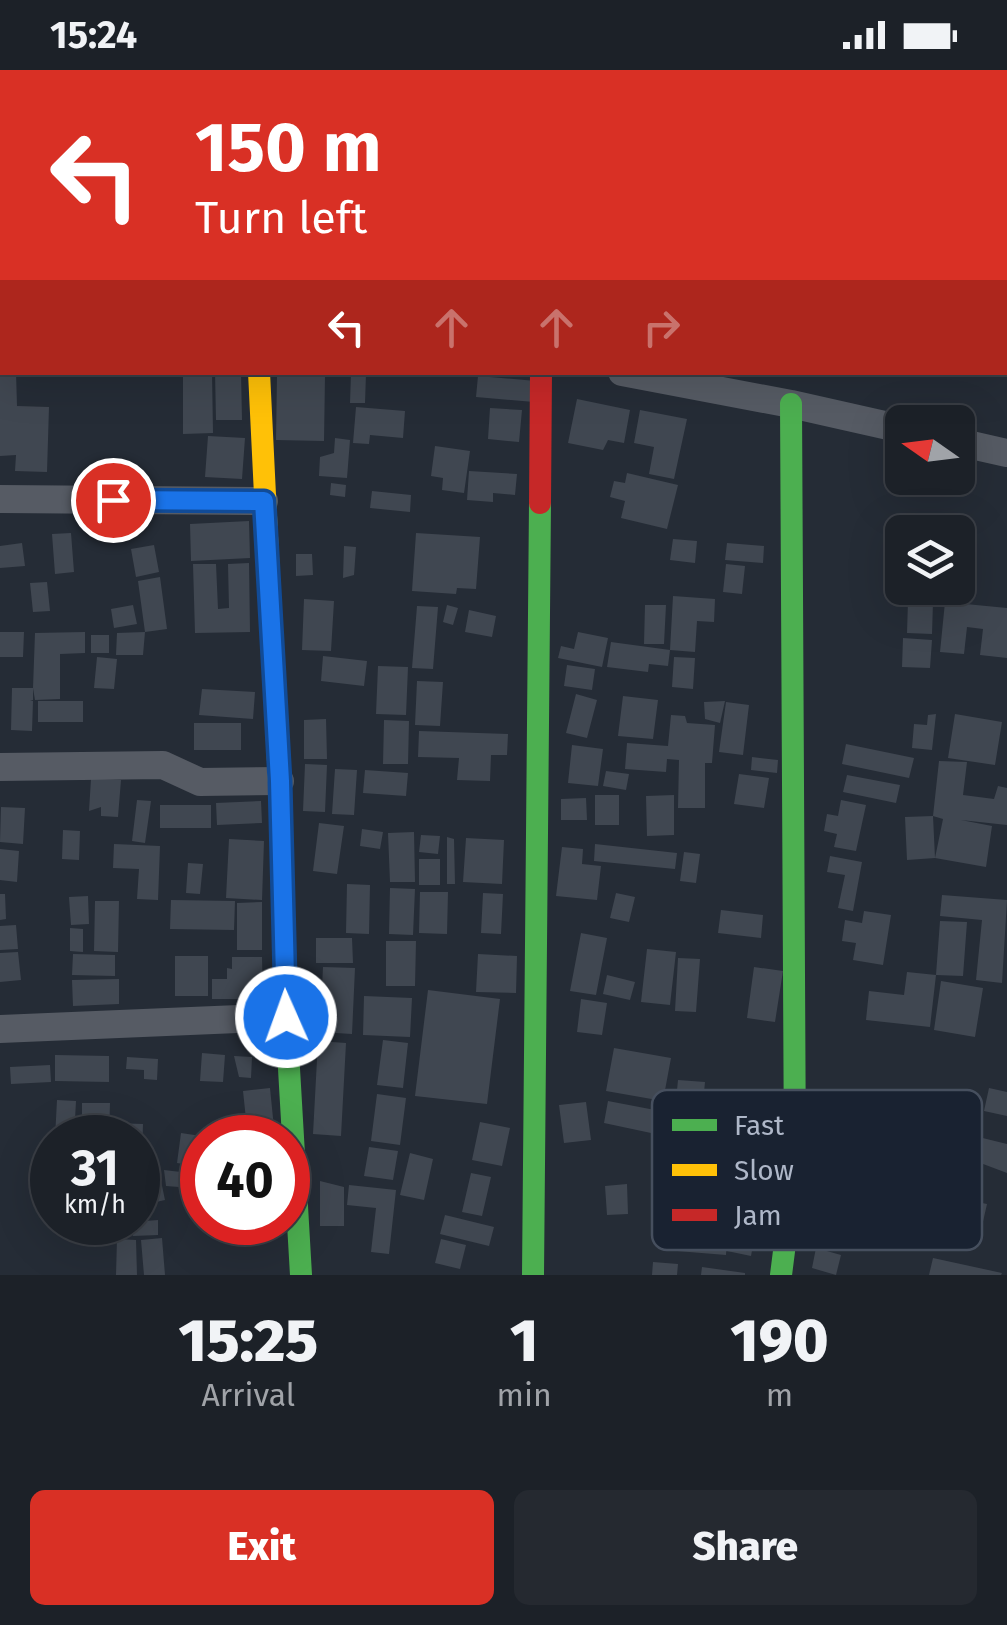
<!DOCTYPE html>
<html lang="en">
<head>
<meta charset="utf-8">
<style>
  body { margin:0; font-family:"Fira Sans",sans-serif; background:#252930; color:#f1f3f6; height:100vh; display:flex; flex-direction:column; font-size:38px; white-space:nowrap }
  * { box-sizing:border-box; margin:0 }
  p { font-size:32px; color:#a0a3a8 }
  .icon { flex:none; width:55px; height:55px; fill:none; stroke:currentColor; stroke-width:2; stroke-linecap:round; stroke-linejoin:round }
  .map { position:relative; height:1205px; overflow:hidden }
  .details { display:flex; flex-direction:column; background:#1c2128; flex:1 }
  .details>* { flex:none }
  .hud { position:absolute; left:0px; top:0px; width:1008px; height:305px; box-shadow:0 10px 40px #0002,0 0 0 2px #3a3e45; background:#d93025; color:#fff; overflow:hidden }
  .needle { width:65px; rotate:284deg }
  .tools { position:absolute; left:885px; top:335px; display:grid; gap:20px }
  .tools a { display:grid; place-items:center; width:90px; height:90px; border-radius:15px; background:#1c2128; box-shadow:0 10px 40px #0002,0 0 0 2px #3a3e45; font-size:50px }
  .speed { position:absolute; left:30px; top:1045px; display:flex; gap:20px; font-size:50px; font-weight:700; text-align:center }
  .speed>* { display:grid; place-content:center; width:130px; height:130px; border-radius:50%; background:#1c2128; box-shadow:0 10px 40px #0002,0 0 0 2px #3a3e45; line-height:1 }
  .speed small { font-size:25px; font-weight:400 }
  .speed .limit { border:15px solid #d22; background:#fff; color:#111 }
  .pin { position:absolute; display:grid; place-items:center; width:85px; height:85px; color:#fff; margin:-42px; border:5px solid #fff; border-radius:50%; box-shadow:0 2px 10px #0007 }
  .me { position:absolute; width:110px; margin:-55px; rotate:358deg; stroke-linejoin:round; filter:drop-shadow(0 0 8px #0008) }
  .turn { display:flex; align-items:center; gap:35px; height:210px; padding:0 30px; font-size:45px }
  .turn .icon { width:130px; height:130px; stroke-width:2.5 }
  .turn b { display:block; font-size:70px; line-height:85px }
  .lanes { display:flex; align-items:center; height:95px; padding:0 30px; background:#0003; justify-content:center; gap:50px; direction:ltr }
  .lanes .off { opacity:.35 }
  .eta { display:flex; justify-content:space-evenly; align-items:center; height:170px; text-align:center }
  .eta b { font-size:60px; font-weight:800; line-height:70px }
  .cta { display:flex; gap:20px; margin-top:auto; padding:20px 30px }
  .cta a { flex:1; height:115px; border-radius:15px; background:#d93025; color:#fff; font-size:40px; font-weight:800; line-height:115px; text-align:center }
  .cta a+a { background:#252930; color:#f1f3f6 }
  .status { display:flex; justify-content:space-between; align-items:center; height:70px; padding:0 50px; background:#1c2128; direction:ltr }
  .status svg { height:28px; fill:currentColor }
  .map>svg:first-child { display:block }
  .building { fill:#404751 }
  .lines { fill:none; stroke-linecap:round; stroke-linejoin:round }
  .street { stroke:#565b64; stroke-width:28 }
  .fast { stroke:#4caf50; stroke-width:22 }
  .slow { stroke:#ffc107; stroke-width:22 }
  .jam { stroke:#c62828; stroke-width:22 }
  .route-casing { stroke:#114b97; stroke-width:25 }
  .route { stroke:#1a73e8; stroke-width:18 }
  .key { fill:#192231; stroke:#464f5e; stroke-width:2.5 }
  .key-label { font-size:28px; fill:#aeb7c8 }
</style>
</head>
<body>
<div class="status"><b>15:24</b><svg viewBox="0 0 49 12"><path d="M0 12V9h3v3zM5 12V6h3v6zM10 12V3h3v9zM15 12V0h3v12zM26 1h20v11H26zM47 4h2v5h-2z"/></svg></div>
<div class="map">
<svg width="1007" height="1205" viewBox="0 0 1007 1205">
  <rect width="100%" height="100%" fill="#252c36"/>
  <path class="building" d="M0 302H16L17 336 49 337 47 402 15 401 16 385 0 386Z
    M183 302H212L213 363 183 364Z
    M215 302H241L242 350H216Z
    M351 303 366 304 365 333H350Z
    M277 306H325L324 371 276 370Z
    M478 306 536 311 534 332 476 327Z
    M577 329 630 340 624 373 608 370 603 380 568 373Z
    M356 337 405 341 403 368 370 365 369 374 353 373Z
    M490 338 522 340 519 372 488 369Z
    M640 340 687 349 674 409 649 404 654 377 634 373Z
    M208 366 245 368 242 409 205 407Z
    M335 368 350 370 347 408 319 406 320 387 334 383Z
    M435 376 470 381 464 423 442 420 443 408 431 406Z
    M469 401 517 404 515 425 493 423V432L467 430Z
    M627 403 678 415 667 459 621 448 625 431 610 427 614 411 625 413Z
    M331 413 346 415 345 427 330 425Z
    M372 421 411 425 410 442 370 438Z
    M249 451 250 488 191 491 190 454Z
    M71 463 74 502 55 504 52 464Z
    M416 463 480 467 476 519 457 518 456 524 412 521Z
    M673 469 697 471 695 493 670 490Z
    M22 473 25 496 0 498V476Z
    M727 473 764 476 763 493 725 490Z
    M154 475 159 502 136 507 131 479Z
    M344 476 356 477 354 505 343 508Z
    M296 484H312L313 505 296 506Z
    M249 493 250 562 195 563 193 494H216L218 539 229 538 228 494Z
    M726 494 745 496 742 524 723 522Z
    M160 507 167 559 145 562 138 511Z
    M47 512 50 541 33 542 30 513Z
    M673 526 715 529 714 552 697 551 695 582 670 580Z
    M304 529 334 531 331 581 302 580Z
    M908 531 933 532 932 564 907 563Z
    M945 532 1007 538V588L980 585 983 559 967 557 964 584 940 582Z
    M133 535 137 554 114 558 111 539Z
    M447 535 458 538 453 555 443 552Z
    M645 535H666L664 574H644Z
    M417 536 438 537 433 599 412 598Z
    M469 540 496 546 492 567 465 562Z
    M0 562H24L23 587H0Z
    M85 562V583L60 584V629L35 630 33 618V630H30L33 631 32 661 11 660 12 618H33L35 563Z
    M145 562 143 585H116L117 563Z
    M578 562 608 568 602 597 558 588 561 576 574 579Z
    M91 565H109V583H91Z
    M903 568 932 570 930 598 902 597Z
    M611 572 670 580 668 596 649 594 648 602 607 597Z
    M323 586 367 591 364 616 321 611Z
    M97 587 117 589 114 619 94 618Z
    M674 587 695 588 693 619 672 617Z
    M567 595 595 599 592 620 564 616Z
    M378 596 408 597 406 645 376 644Z
    M417 611 443 612 440 656 415 655Z
    M202 619 255 622 253 649 199 645Z
    M576 624 597 630 587 668 566 663Z
    M623 626 658 630 653 669 618 666Z
    M38 631H83V652H38Z
    M725 631 720 653 705 649 704 632Z
    M726 632 749 635 743 685 719 682Z
    M936 644 932 680 912 678 914 654 927 655 928 645Z
    M955 644 1002 652 995 695 948 688Z
    M671 645 685 646 687 653 715 655 712 693H705V738H678L679 690 667 689 666 702 625 699 627 673 668 676Z
    M326 649 327 689H304V650Z
    M384 650 409 651 408 694H383Z
    M194 653H241V680H194Z
    M419 661 508 664 507 685H491L490 711 457 710 459 688 418 687Z
    M846 674 914 688 909 708 842 694Z
    M572 675 603 679 598 716 568 713Z
    M752 687 778 690 777 703 751 700Z
    M939 691 967 692 963 725 994 729 998 716 1007 718V755L961 750 992 756 986 797 935 788 943 749 933 746Z
    M305 694 327 695 325 742 303 741Z
    M335 699 357 700 354 745 332 744Z
    M365 700 408 703 406 726 363 723Z
    M606 701 629 704 626 720 603 716Z
    M739 704 769 708 764 738 734 734Z
    M847 705 900 715 896 733 843 722Z
    M91 709 121 710 118 747 101 746V737L89 741Z
    M595 725H619V755H595Z
    M674 725V765L647 766 646 726Z
    M586 728 587 750H561V729Z
    M137 730 151 731 145 773 132 771Z
    M841 730 866 735 856 781 834 777 837 764 824 761 827 744 838 746Z
    M261 731 262 753 217 755 216 733Z
    M160 735H211V758H160Z
    M1 737 25 738 23 774 0 772Z
    M933 746 935 788 907 790 905 747Z
    M319 753 344 756 337 804 313 801Z
    M362 759 383 762 380 779 360 776Z
    M63 760 80 761 79 790 62 789Z
    M414 762 415 812H390L388 763Z
    M421 765 440 766 438 784 419 782Z
    M447 767 454 769 455 814H447Z
    M466 768 504 770 502 814 463 812Z
    M229 769 264 771 262 830 226 828Z
    M114 774 160 776 158 830 137 829 139 799 113 798Z
    M595 774 677 783 675 799 594 791Z
    M562 777 583 779 582 794 601 796 597 830 556 826Z
    M0 779 19 781 17 812 0 810Z
    M684 782 700 784 696 813 680 811Z
    M830 786 862 792 853 841 838 838 845 805 827 802Z
    M419 789H440V815H419Z
    M188 793 203 794 200 824 186 823Z
    M347 814 370 815 369 864 346 863Z
    M390 818 415 819 413 865 389 864Z
    M420 822H448L447 864 419 863Z
    M483 823 503 824 501 864 481 863Z
    M616 823 635 827 629 852 610 848Z
    M0 824H5L6 849 0 850Z
    M942 825 1007 830 1002 913 976 910 982 850 940 846Z
    M88 826 89 854 71 855 69 827Z
    M171 830 235 831 234 860 170 859Z
    M95 831H119L118 882 94 881Z
    M262 832V880H237V833Z
    M721 840 763 845 761 868 718 863Z
    M864 841 891 845 883 895 853 890 856 873 842 871 845 850 862 853Z
    M940 851 967 852 963 906 936 905Z
    M16 855 18 879 0 880V856Z
    M70 858 83 859V882L70 881Z
    M581 863 607 868 596 925 570 921Z
    M316 868H352L353 893H316Z
    M386 871H416L415 916H386Z
    M647 879 676 882 670 935 641 932Z
    M18 882 21 910 0 912V883Z
    M73 884 115 885V906L72 905Z
    M478 884 517 886 516 923 476 922Z
    M175 886H208V926H175Z
    M232 887H262L263 929H212V909H227V898L232 899Z
    M678 888 700 889 696 942 675 941Z
    M323 897 355 898 352 964 320 962 321 942 312 939V918L322 917Z
    M754 897 783 901 775 952 747 948Z
    M907 902 936 905 930 957 866 950 869 921 904 925Z
    M607 905 635 912 630 930 603 924Z
    M119 909V934L73 936 72 910Z
    M941 911 983 918 975 967 934 960Z
    M428 920 500 929 487 1034 415 1026Z
    M364 926 412 928 410 967 363 965Z
    M581 929 607 933 602 965 577 962Z
    M383 970 408 973 403 1018 377 1015Z
    M318 971 346 973 341 1066 313 1064Z
    M614 978 671 988 663 1031 606 1021Z
    M202 983 225 985 223 1012 200 1011Z
    M55 985 109 986V1012L55 1011Z
    M234 986 252 987 251 1008 239 1007Z
    M127 987 158 989 157 1010 144 1009V1000L126 999Z
    M50 995 51 1012 11 1014 10 997Z
    M678 1010 705 1012 701 1054 674 1051Z
    M270 1018 275 1068H248L243 1021Z
    M989 1018 1007 1022V1046L984 1041Z
    M377 1024 406 1028 400 1075 371 1071Z
    M57 1030 76 1031 74 1068H55Z
    M608 1031 655 1040 651 1063 604 1053Z
    M586 1032 591 1070 564 1073 559 1035Z
    M82 1033H110L109 1068H82Z
    M480 1052 510 1058 502 1096 472 1090Z
    M112 1053 143 1054 142 1084H138V1068H112Z
    M213 1056 226 1057 225 1068H211Z
    M946 1059 1007 1074V1103L946 1080Z
    M181 1063 201 1066 197 1096 177 1093Z
    M369 1077 398 1081 393 1110 364 1106Z
    M410 1083 433 1089 424 1130 400 1125Z
    M164 1100 181 1102 179 1117 166 1116Z
    M202 1101V1123L197 1124 196 1102Z
    M471 1103 491 1107 482 1146 462 1142Z
    M161 1111 165 1130 156 1132 152 1113Z
    M320 1111 344 1117V1156H320Z
    M683 1112 715 1115 713 1136 705 1135 703 1165 727 1167 726 1185 677 1181Z
    M627 1114 628 1144 607 1145 605 1116Z
    M349 1115 396 1120 389 1184 371 1182 376 1138 347 1135Z
    M972 1131 987 1134 982 1156 968 1152Z
    M737 1132 760 1136 751 1186 727 1181Z
    M445 1145 494 1157 489 1176 440 1164Z
    M158 1150V1165L133 1166V1152Z
    M162 1168 165 1205H144L141 1170Z
    M117 1169 136 1170 137 1205H116Z
    M441 1169 466 1175 460 1199 435 1193Z
    M816 1178 841 1185 836 1205 812 1198Z
    M933 1188 1002 1203 1001 1205H929Z
    M653 1192 678 1194 677 1205H652Z
    M702 1197 745 1203V1205H701Z"/>
  <g class="lines">
    <path class="street" d="M523 0 543 2
      M829 2 830 0
      M1005 66 1007 67
      M0 227H2
      M622 302 791 334 902 359
      M958 372 1007 383
      M0 429 264 431
      M0 697 163 695 200 712 280 711
      M0 959 286 947"/>
    <path class="fast" d="M281 753 286 947 301 1205
      M533 1205 540 433
      M781 1205 795 1094 791 334"/>
    <path class="slow" d="M259 302 281 753"/>
    <path class="jam" d="M540 433 541 302"/>
  </g>
  <g class="lines">
    <defs>
      <path id="route" d="M113 430 264 431 280 711 286 947"/>
    </defs>
    <use href="#route" class="route-casing"/>
    <use href="#route" class="route"/>
  </g>
  <rect x="652" y="1020" width="330" height="160" rx="15" class="key"/>
  <rect x="672" y="1049" width="45" height="12" fill="#4caf50"/>
  <rect x="672" y="1094" width="45" height="12" fill="#ffc107"/>
  <rect x="672" y="1139" width="45" height="12" fill="#c62828"/>
  <g class="key-label">
    <text x="734" y="1065">Fast</text>
    <text x="734" y="1110">Slow</text>
    <text x="734" y="1155">Jam</text>
  </g>
</svg>
<div class="tools">
<a><svg class="needle" viewBox="-14 -14 28 28"><path d="M0-13l5 13h-10z" fill="#e53935"/><path d="M0 13l5-13h-10z" fill="#a0a3a8"/></svg></a>
<a><svg class="icon" aria-label="layers" viewBox="0 0 24 24"><path d="M12 4l9 5-9 5-9-5zM3 14l9 5 9-5"/></svg></a>
</div>
<div class="speed"><div>31<small>km/h</small></div><div class="limit">40</div></div>
<div class="pin" style="left:113px;top:430px;background:#d93025"><svg class="icon" aria-label="arrive" viewBox="0 0 24 24"><path d="M6 21V4h12l-3 4 3 4H6"/></svg></div>
<svg class="me" style="left:286px;top:947px" viewBox="-20 -20 40 40"><circle r="17" fill="#1a73e8" stroke="#fff" stroke-width="3"/><path d="M0-11L8 9 0 5-8 9z" fill="#fff"/></svg>
<div class="hud">
<div class="turn"><svg class="icon" aria-label="left" viewBox="0 0 24 24"><path d="M17 20v-9H6M10 6l-5 5 5 5"/></svg><div><b>150 m</b>Turn left</div></div>
<div class="lanes"><svg class="icon" aria-label="left" viewBox="0 0 24 24"><path d="M17 20v-9H6M10 6l-5 5 5 5"/></svg><svg class="icon off" aria-label="ahead" viewBox="0 0 24 24"><path d="M12 20V5M6 11l6-6 6 6"/></svg><svg class="icon off" aria-label="ahead" viewBox="0 0 24 24"><path d="M12 20V5M6 11l6-6 6 6"/></svg><svg class="icon off" aria-label="right" viewBox="0 0 24 24"><path d="M7 20v-9h11M14 6l5 5-5 5"/></svg></div>
</div>
</div>
<section class="details">
<div class="eta">
<div><b>15:25</b><p>Arrival</p></div>
<div><b>1</b><p>min</p></div>
<div><b>190</b><p>m</p></div>
</div>
<div class="cta"><a>Exit</a><a>Share</a></div>
</section>
</body>
</html>
